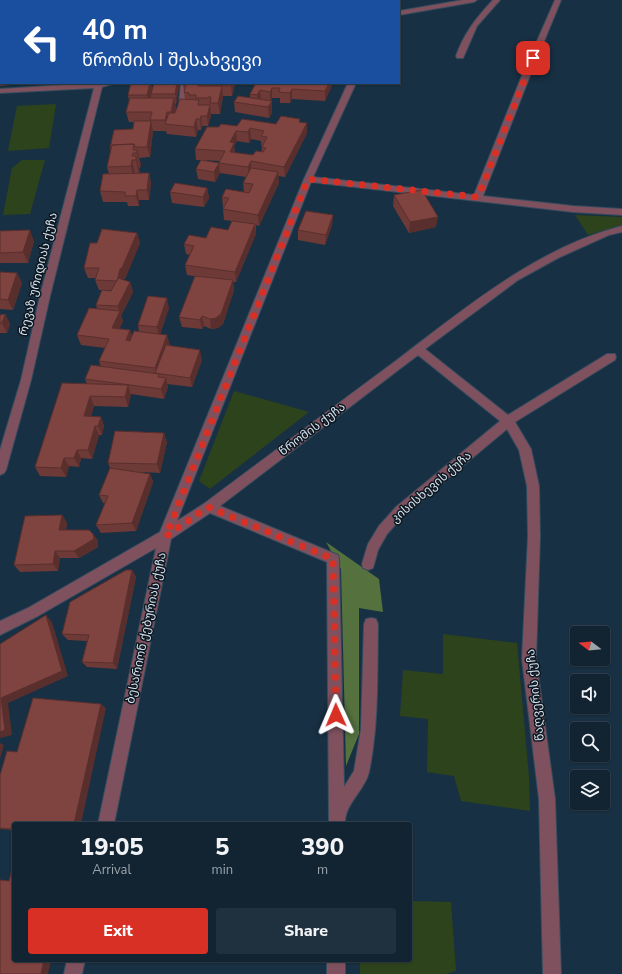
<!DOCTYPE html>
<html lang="en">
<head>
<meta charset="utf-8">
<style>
  body { margin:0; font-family:"Nunito Sans","Noto Sans Georgian",sans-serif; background:#1f303e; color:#f1f3f6; height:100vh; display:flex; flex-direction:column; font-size:15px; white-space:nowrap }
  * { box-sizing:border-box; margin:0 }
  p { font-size:13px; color:#9ca4ac }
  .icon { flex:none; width:22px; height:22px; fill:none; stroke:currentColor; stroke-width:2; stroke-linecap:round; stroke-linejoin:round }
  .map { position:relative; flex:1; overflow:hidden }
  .panel { position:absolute; left:12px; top:822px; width:400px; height:140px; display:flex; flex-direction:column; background:#122432; border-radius:4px; box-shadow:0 1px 3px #0004,0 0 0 1px #31414d }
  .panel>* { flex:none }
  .top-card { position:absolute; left:0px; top:0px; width:400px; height:84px; box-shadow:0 1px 3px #0004,0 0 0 1px #31414d; background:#1a4fa0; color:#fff; overflow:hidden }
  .needle { width:26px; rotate:286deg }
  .tools { position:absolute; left:570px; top:626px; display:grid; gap:8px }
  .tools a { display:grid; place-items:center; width:40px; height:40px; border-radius:4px; background:#122432; box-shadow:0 1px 3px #0004,0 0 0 1px #31414d; font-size:20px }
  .pin { position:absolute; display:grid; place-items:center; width:34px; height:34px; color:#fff; margin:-17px; border-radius:8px; box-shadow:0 2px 6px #0006 }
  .me { position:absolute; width:44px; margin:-22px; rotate:359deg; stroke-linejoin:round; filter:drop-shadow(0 0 3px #0008) }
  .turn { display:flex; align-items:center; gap:14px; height:84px; padding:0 16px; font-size:18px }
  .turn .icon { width:52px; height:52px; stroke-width:2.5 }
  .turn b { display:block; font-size:28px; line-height:34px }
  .eta { display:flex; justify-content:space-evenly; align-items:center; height:68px; text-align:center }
  .eta b { font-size:24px; font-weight:800; line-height:28px }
  .primary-button { display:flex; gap:8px; margin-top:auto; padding:8px 16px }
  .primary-button a { flex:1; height:46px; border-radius:4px; background:#d93025; color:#fff; font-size:16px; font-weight:800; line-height:46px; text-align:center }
  .primary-button a+a { background:#1f303e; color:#f1f3f6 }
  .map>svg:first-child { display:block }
  .green { fill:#2d431c }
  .forest { fill:#54713e }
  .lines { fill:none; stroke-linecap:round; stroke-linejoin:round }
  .minor-casing { stroke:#364c5e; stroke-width:2 }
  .minor { fill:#7f515e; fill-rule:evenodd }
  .wall { fill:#6d3a37; fill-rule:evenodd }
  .shaded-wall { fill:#592f2d }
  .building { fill:#7f4340; stroke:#592f2d; fill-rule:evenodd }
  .route { stroke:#d93025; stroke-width:7; stroke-dasharray:0 12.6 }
  .labels { text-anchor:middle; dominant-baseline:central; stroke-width:3; stroke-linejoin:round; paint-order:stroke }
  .street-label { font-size:12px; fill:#d3e1ee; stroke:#0d1720 }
</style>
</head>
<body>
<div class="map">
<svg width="622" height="974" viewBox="0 0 622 974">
  <rect width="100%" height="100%" fill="#183043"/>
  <path class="green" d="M56 104 49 148 8 151 17 106Z
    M22 160H45L30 214 3 215 12 168Z
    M575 215 622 217V225L588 235Z
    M234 391 309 412 210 489 199 481Z
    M443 634 517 643 529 777 530 811 461 801 454 776 427 772 428 719 400 716 403 670 443 674Z
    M410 901 451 902 456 971 446 974H360V960H410Z"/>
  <path class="forest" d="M326 542 379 579 383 612 359 608V734L346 766 341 569Z"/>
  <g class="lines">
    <defs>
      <path id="minor" d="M121 0H127V1H121Z
        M263 0H269V1H263Z
        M463 0H477L474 2 399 15V11Z
        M493 0H500L477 26 463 58H457L456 56C464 33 477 17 493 0Z
        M555 0H561L531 73 483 196 573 206 622 209V215L573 212 311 182 177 521 205 503C269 455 333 407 397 360 464 309 538 247 622 226V232L609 235 558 258 518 280 425 349 508 415 607 354H615L616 357 615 360 515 422 531 449 539 486 540 536 536 659 555 799 561 974H543L539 799 522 659 528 536 527 486 519 450 507 429 404 515 387 534 378 550 373 568 368 570 363 568 362 564 368 544 379 526 396 507 500 421 418 355 220 506 338 555 339 559 344 787 354 771 361 729 364 624 366 619 371 618 376 619 378 624C377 673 379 724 369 772 365 790 344 804 345 824H329L327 562 210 513 171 539 114 824H98L156 548 38 616 0 635V621L28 608 160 532 304 179 348 83H356L313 177 474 195 523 73Z
        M95 83H116L102 87 50 296 31 380 6 470 4 473 0 475V450L21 380 40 296 94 88 0 93V89Z
        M181 83H189L187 103 183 105 179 103Z
        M67 960H85L82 974H64Z
        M327 960H345V974H327Z"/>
    </defs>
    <use href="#minor" class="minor-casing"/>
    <use href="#minor" class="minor"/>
  </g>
  <path class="wall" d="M0 0H13L14 1H1V32H0Z
    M138 0H197V1H138Z
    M281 0H363V1H281Z
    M364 0H391V1H364Z
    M0 61H1V83H11L10 85 0 86Z
    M180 83 176 104H175L176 108 175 113 185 99 183 85V83H235V84L232 96H223L220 114H211L210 107 211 116 208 126H202L201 130H198L196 137 167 134 166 131H153L150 157 139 158 141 164 140 168H139V173H149L151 183 149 200H139V206H128L127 202H103L100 191 109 174 107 167 111 150 110 148 133 129 134 122H129L126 112 129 101 128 95 152 88Z
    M256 83H333L325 101 292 99 290 103H280V98H272L271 101H272V112L269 118 235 112 234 102 250 98V94Z
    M300 122 307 133 285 177 278 176 279 183 259 226 256 225V234L236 282H233L234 290 223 324 218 328 211 329 204 326 202 329 182 327 179 317 199 277 187 275 185 265 190 255 186 254 184 244 206 238 228 230 232 221 224 220 223 209 224 208H223L222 197 244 192 243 183 246 177 220 173 215 182 198 179 196 169 201 160H196L195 149 219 127 276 124ZM251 139 261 141 262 152 253 155 235 153 234 146 237 141 249 143ZM203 160 220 161 219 163Z
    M207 188 209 198 204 207 172 203 170 192Z
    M394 195 436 227 409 233 393 206Z
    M333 215 332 225 325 245 298 240V230Z
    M0 231 34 241 28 263H0Z
    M137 233 140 243 125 279H123V280L130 282 133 292 121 316 123 321 119 329 130 330 132 336 139 332 138 325 169 308 160 334 170 345 169 346 202 360 192 387 167 384 168 387 164 399 131 394 128 407 94 406 91 416 101 417 104 426 102 435H99L92 459 81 458 79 467 69 466 66 477 40 476 35 467 87 384 85 379 101 367 99 361 105 348 81 345 77 335 97 308 96 305 111 290H99L95 280 96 278H88L84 268 97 243Z
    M0 272 17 273 22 283 13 310 0 309Z
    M5 314 10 324 7 333H0V315Z
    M167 442 160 473 140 472 150 474 153 482 136 531 101 533 96 525 105 503H103L99 495 110 468 108 463Z
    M62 515 67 523 66 530 93 534 98 541V547L79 558H60L58 571 20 572 14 565Z
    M132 570 136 577 117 669 87 667 82 662 87 641 68 640 62 634Z
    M106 708 14 824V830L0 829V775L17 752Z"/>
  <path class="shaded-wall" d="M150 83H151L153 90 151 94V96L149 105 147 95Z
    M177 83H180L176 104 175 94Z
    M232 83H235V84L232 96 231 86Z
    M329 83H333L325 101V91Z
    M222 86 223 97 220 114 218 103Z
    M272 88V98L270 102V92Z
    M292 89V99L290 103V93Z
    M260 90 261 100 258 106 257 95Z
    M174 98 176 108 173 122 171 112Z
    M272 101V112L269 118 268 107Z
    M210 105 211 116 208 126 207 116Z
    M167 112 169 122 166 124 165 120Z
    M201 116 202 126 201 130 200 119Z
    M196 119 198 130 196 137 194 127Z
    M151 121 153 131 150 157 147 147Z
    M307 123V133L285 177 284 167Z
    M250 128 251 139 249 143 248 132Z
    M236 131 237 141 234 146 235 154 231 163 230 142Z
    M137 150 141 164 140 168 137 153Z
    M136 156 140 171 139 175 136 160Z
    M132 160 135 175 134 181 131 166Z
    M251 161V172L249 177 248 167Z
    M219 163 220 173 215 182 214 172Z
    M278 172 279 183 259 226 258 215Z
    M149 173 151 183 149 200 147 190Z
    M207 188 209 198 204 207 203 197Z
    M137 190 139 200V206L136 196Z
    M333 215 332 225 325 245 326 235Z
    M438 217 436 227 409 233 410 222Z
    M255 224 256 234 236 282 235 272Z
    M30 230 34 241 28 263 23 252Z
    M137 233 140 243 125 279H123L120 291 117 281 120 269Z
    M17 273 22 283 13 310 8 300Z
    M233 280 234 290 223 324 218 328 211 329 210 319Z
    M130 282 133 292 121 316 123 321 116 338 112 328 119 312 118 306Z
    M167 298 169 308 159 337 157 327Z
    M5 314 10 324 7 333 2 323Z
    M202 316 204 326 202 329 200 320Z
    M130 330 134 340 130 350 126 340Z
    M167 335 170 345 160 373H157L155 368Z
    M200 350 202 360 192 387 190 378Z
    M166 378 168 387 164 399 161 389Z
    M128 385 131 395 128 407 125 397Z
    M90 396 94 406 88 425 84 416Z
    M101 417 104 426 102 435 98 426Z
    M95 426 99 435 92 459 88 450Z
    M164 433 167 442 160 473 157 464Z
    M77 450 81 458 79 467 74 458Z
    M64 458 69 466 66 477 61 468Z
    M150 474 153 482 136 531 132 523Z
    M62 515 67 523 64 538 59 530Z
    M93 534 98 541V547L79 558 74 551Z
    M55 551 60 558 58 571 53 564Z
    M132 570 136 577 117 669 113 663Z
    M46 615 52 622 68 676 8 703 12 735 0 738 1 698Z
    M101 704 106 708 81 824H74Z
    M0 743 4 745 0 759Z
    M44 960H51L48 974H41Z"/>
  <path class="building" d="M0 0H12V1H1V22H0Z
    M138 0H161H155V1H138Z
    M215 0H249V1H215Z
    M281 0H318V1H281Z
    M336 0H346V1H337Z
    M0 61H1V75H0Z
    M131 83H150L147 95H128Z
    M154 83H177L175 94H151Z
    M183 83H198V86H222L218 103H210L211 97H208L207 98H196V95H189V93L184 92 186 86 183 85Z
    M200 83H232L231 86 199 85Z
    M256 83H329L325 91 292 89 290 93 279 92 280 88H272L270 92 260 90 257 95 250 94Z
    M238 96 272 101 268 107 234 102Z
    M130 98H174L171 112H167L165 120H150L152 112H126Z
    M180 99 199 100 198 105H210L207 116H201L200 119H196L194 127 165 124 169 113H175Z
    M281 116 300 119 299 122 307 123 284 167 251 161 248 167 219 163 225 151 195 149 207 127H219L221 124 237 126 242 119 276 124ZM250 128 264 131 261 136 267 137 262 147 266 148 263 152 256 151 253 155 230 152 234 143 230 142 236 131 248 132Z
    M134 121H151L147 147H135L134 144 112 145 111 148H110L114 130 133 129Z
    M134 144 133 150H137V153H133L132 156H136V160H132L131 166 107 167 112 145Z
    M201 160 219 163 214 172 196 169Z
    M251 168 278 172 258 215 223 209 229 198 222 197 226 189 249 193 253 184 243 183Z
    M149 173 147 190H137L136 196H125V192L100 191 103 174Z
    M175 183 207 188 203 197 170 192Z
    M422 190 438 217 410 222 394 195Z
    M306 211 333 215 326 235 298 230Z
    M232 221 255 224 235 272 185 265 194 246 184 244 189 235 206 238 211 227 228 230Z
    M102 229 137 233 122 268 120 269 117 281 95 280 99 268H84L90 243H97Z
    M30 230 23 252 0 253V231Z
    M0 272 17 273 8 300 0 299Z
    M195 276 233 280 221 314 216 318 210 319 202 316 200 320 179 317Z
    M118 278 130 282 118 306 96 305 102 290 111 291Z
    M148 296 167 298 157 327 138 325Z
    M89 308 120 311 112 328 130 330 126 340 130 341 134 331 167 335 155 368 99 361 109 339 77 335Z
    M5 314 2 323H0V315Z
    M166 345 200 350 190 378 155 373Z
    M91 365 159 374 158 377 166 378 161 389 85 379Z
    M62 383 128 385 125 397 90 396 84 416 101 417 98 426H95L88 450H77L74 458H64L61 468 35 467Z
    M115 431 164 433 157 464 108 463Z
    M110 468 150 474 132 523 96 525 108 496 99 495Z
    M62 515 59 530H89L93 534 94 539 74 551H55L53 564 14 565 25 516Z
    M126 570H132L113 663 82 662 89 635 62 634 70 602Z
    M46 615 62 671 1 698 5 730 0 732V644Z
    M33 698 101 704 74 824H14V829L0 828V775L7 751 17 752Z
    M14 862V960H44L41 974H0V880L9 881Z"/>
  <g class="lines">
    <path class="route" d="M336 715 333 559 208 507 166 536 308 179 478 197 533 58"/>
  </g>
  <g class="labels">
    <g class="street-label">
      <text transform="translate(38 274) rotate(-76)">რევაზ ურიდიას ქუჩა</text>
      <text transform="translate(312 429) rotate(-37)">წრომის ქუჩა</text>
      <text transform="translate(431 487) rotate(-41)">კისისხევის ქუჩა</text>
      <text transform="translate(146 628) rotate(-78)">ბესარიონ ქებურიას ქუჩა</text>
      <text transform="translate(535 695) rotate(-96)">წაღვერის ქუჩა</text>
    </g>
  </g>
</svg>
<div class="tools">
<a><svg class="needle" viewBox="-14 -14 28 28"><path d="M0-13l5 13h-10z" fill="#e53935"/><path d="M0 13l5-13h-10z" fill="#9ca4ac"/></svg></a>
<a><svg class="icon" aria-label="sound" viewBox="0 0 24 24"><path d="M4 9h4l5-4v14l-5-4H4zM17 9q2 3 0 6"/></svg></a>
<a><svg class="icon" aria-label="search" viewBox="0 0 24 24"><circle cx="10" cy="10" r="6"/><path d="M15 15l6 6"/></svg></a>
<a><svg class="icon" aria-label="layers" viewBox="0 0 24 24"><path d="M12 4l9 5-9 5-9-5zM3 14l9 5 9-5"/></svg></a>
</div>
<div class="pin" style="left:533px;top:58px;background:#d93025"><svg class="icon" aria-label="arrive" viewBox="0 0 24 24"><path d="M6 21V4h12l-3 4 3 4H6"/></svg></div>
<svg class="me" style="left:336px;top:715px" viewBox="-20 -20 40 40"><path d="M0-17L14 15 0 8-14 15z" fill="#d93025" stroke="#fff" stroke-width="4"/></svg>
<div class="top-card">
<div class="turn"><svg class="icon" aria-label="left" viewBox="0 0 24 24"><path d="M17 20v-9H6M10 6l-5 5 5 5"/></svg><div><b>40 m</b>წრომის I შესახვევი</div></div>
</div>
<section class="panel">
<div class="eta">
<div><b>19:05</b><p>Arrival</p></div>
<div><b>5</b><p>min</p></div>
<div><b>390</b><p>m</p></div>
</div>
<div class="primary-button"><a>Exit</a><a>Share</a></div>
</section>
</div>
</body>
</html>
